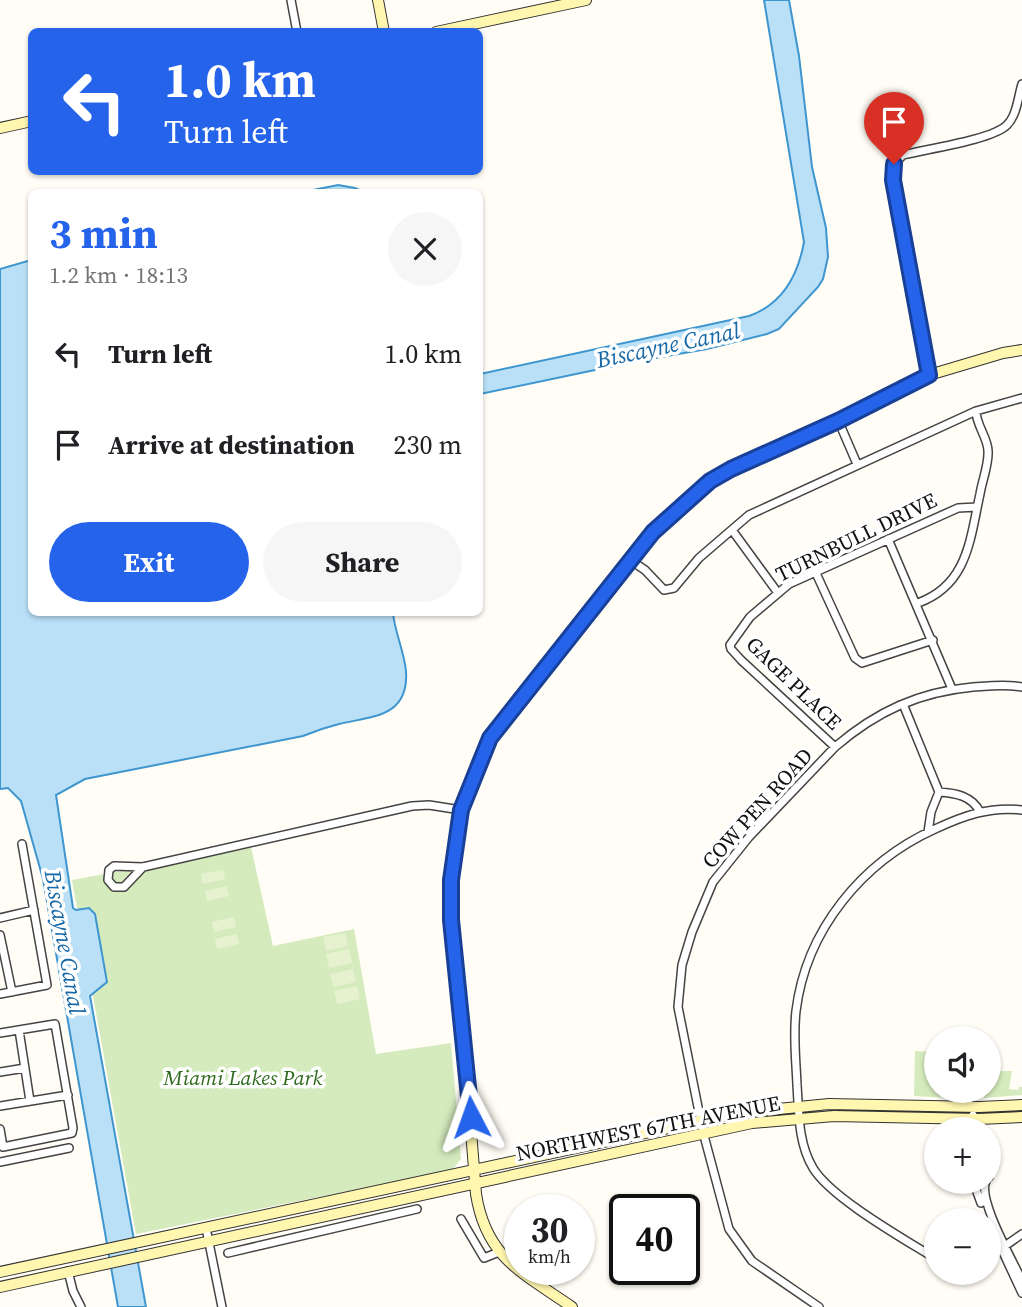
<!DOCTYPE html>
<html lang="en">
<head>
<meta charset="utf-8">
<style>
  body { margin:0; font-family:"Source Serif 4",serif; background:#f6f6f6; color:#202124; height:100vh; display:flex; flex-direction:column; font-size:26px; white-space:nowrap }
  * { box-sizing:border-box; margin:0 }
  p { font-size:23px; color:#757577 }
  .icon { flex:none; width:38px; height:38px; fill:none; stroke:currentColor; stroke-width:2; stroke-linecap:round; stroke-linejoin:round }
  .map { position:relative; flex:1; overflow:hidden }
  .sheet { position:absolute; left:28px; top:189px; width:455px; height:427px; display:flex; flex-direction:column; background:#fff; border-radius:10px; box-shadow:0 2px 5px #0004 }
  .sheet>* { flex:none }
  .guide { position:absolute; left:28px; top:28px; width:455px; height:147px; border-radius:10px; box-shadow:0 2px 5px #0004; background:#2563eb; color:#fff; overflow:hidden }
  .buttons { position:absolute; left:924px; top:1026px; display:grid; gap:14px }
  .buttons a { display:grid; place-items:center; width:77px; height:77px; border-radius:50%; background:#fff; box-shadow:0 2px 5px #0004; font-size:35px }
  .speed { position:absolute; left:504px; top:1194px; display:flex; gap:14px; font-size:35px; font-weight:700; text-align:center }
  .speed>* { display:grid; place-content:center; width:91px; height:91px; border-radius:50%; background:#fff; box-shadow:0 2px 5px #0004; line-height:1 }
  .speed small { font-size:18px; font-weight:400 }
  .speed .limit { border:4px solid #111; border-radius:10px; background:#fff; color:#111 }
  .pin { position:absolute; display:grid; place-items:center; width:60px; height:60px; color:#fff; margin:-72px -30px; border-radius:50% 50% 50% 0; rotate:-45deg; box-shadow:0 0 7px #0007 }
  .pin .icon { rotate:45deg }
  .me { position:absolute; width:77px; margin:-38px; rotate:356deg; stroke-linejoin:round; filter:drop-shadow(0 0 5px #0008) }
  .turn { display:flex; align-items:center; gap:24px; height:147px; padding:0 21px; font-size:32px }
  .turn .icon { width:91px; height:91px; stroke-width:2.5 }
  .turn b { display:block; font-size:49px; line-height:60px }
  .round { display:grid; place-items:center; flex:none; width:74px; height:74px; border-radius:37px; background:#f6f6f6 }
  .head { display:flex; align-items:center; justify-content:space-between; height:119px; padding:0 21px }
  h1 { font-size:42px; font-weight:700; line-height:52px; color:#2563eb }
  .cta { display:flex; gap:14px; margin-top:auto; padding:14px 21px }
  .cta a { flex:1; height:80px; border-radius:42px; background:#2563eb; color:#fff; font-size:28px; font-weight:700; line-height:80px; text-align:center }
  .cta a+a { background:#f6f6f6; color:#202124 }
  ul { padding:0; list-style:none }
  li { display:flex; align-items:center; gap:21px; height:91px; padding:0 21px }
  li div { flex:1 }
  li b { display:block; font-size:26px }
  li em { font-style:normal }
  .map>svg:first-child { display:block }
  .green { fill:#d5ebbd }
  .pitch { fill:#e6f2cf }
  .water { fill:#b9e0f7; stroke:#3f96cf; stroke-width:2 }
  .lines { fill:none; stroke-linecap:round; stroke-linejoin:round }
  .street-casing { stroke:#444; stroke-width:10 }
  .secondary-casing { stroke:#333; stroke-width:12 }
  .street { stroke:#fff; stroke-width:7 }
  .secondary { stroke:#fff6b0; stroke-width:10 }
  .route-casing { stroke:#184099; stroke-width:18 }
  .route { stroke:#2563eb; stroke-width:12 }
  .labels { text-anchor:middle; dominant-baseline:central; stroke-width:7; stroke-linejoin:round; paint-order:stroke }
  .street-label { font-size:21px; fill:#111; stroke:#fff }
  .park-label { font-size:21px; font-style:italic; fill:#2f6b1f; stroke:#fff }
  .water-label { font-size:23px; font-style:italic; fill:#1768a6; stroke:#fff }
</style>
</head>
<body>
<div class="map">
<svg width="1022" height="1307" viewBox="0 0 1022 1307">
  <rect width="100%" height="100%" fill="#fffdf5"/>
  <path class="green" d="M251 847 273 946 354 929 376 1054 451 1043 461 1159 452 1170 136 1234 72 880Z
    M915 1051 936 1052V1090H970V1099L914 1096Z
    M993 1071H1012L1009 1089 1018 1090 1019 1087H1022V1095L984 1098 982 1090H989V1072Z"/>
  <path class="pitch" d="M223 870 225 879 203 884 201 874Z
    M227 886 229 896 207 901 205 891Z
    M234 917 236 927 214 932 212 922Z
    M345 933 348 946 326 951 323 937Z
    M237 934 239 944 217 949 215 939Z
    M349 949 352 963 329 968 326 954Z
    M353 969 356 982 333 987 330 974Z
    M357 986 360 999 337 1004 334 991Z"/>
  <path class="water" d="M764 0H789L799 56 812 167 826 228 828 257 823 279 818 287 779 329 767 334 707 349 638 361 480 394V374L749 316C783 304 798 275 804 242Z
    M338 185 355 188 364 192H303Z
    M31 260 32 612 393 613C395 633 404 651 406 671 409 717 373 716 339 724 327 727 315 731 303 736L85 779 56 795 73 908 76 910 89 908 95 914 107 982 90 996 146 1307H118L43 879 21 801 8 788 0 789V269Z"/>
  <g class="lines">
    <defs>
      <path id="street" d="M291 0 297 32
        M929 375 893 180 894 164 903 155C926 149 992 140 1007 125 1017 115 1018 97 1022 84
        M838 420 857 464
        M732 530 778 593
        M888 539 952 689
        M630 560 645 570 664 590 674 588 699 558 749 515 976 411 1022 398
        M815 571 855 658 862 663 933 640
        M918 603C968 585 970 539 980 494 982 481 989 464 988 451 988 438 976 425 976 411
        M903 704 939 792 931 812 928 832
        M835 747 741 660 731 649 730 645 750 617 789 584 958 508 977 507
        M939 792C956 793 972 796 980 812
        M143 867 124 887H114L108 880 109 870 114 866 143 867 412 806 429 805 461 810
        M0 918 34 910
        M0 935 12 992
        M0 994 47 985 22 844
        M19 1030 30 1101
        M0 1033 55 1024 73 1128 72 1133 3 1147 0 1129
        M0 1072 25 1068
        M0 1106 68 1095
        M973 1115V1129
        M0 1162 69 1148
        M989 1167V1177
        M973 1181 981 1203
        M986 1181C977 1199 1013 1261 1022 1281
        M461 1219 484 1258 499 1252
        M989 1222 1022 1293
        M206 1228 222 1307
        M228 1253 417 1209
        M989 1257 1022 1234
        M936 1259C904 1239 831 1198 813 1168 798 1143 799 1113 797 1085 796 1060 793 1036 796 1011 806 930 862 862 935 829 963 816 990 806 1022 810
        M68 1271 73 1291 81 1307
        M819 1307 752 1261 729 1229 703 1132 678 1007 682 965 692 932 713 882 749 837 835 747C877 711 919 692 973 687 989 686 1006 684 1022 687"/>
      <path id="secondary" d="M378 0 384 32
        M436 32 586 0
        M0 128 32 121
        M0 1272 738 1113 829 1104 979 1107 1022 1105
        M0 1287 752 1123 834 1116 979 1119 1022 1117
        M572 1307C523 1273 486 1258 476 1194L462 1018 451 921V880L454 843 461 810 490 738 653 532 715 477 838 420 929 375 1003 353 1022 350"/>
    </defs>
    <use href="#street" class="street-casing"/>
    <use href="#secondary" class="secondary-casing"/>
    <use href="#street" class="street"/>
    <use href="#secondary" class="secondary"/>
  </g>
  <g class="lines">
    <defs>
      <path id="route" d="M471 1117 451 920V880L461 810 490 738 653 532 710 481 731 469 838 421 929 375 893 180 894 164"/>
    </defs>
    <use href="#route" class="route-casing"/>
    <use href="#route" class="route"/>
  </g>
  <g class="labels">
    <g class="street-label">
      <text transform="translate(856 537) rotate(-26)">TURNBULL DRIVE</text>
      <text transform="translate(794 683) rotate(44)">GAGE PLACE</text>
      <text transform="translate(757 808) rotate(-48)">COW PEN ROAD</text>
      <text transform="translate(648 1128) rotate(-11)">NORTHWEST 67TH AVENUE</text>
    </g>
    <g class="park-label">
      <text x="243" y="1077">Miami Lakes Park</text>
    </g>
    <g class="water-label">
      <text transform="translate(668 345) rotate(-12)">Biscayne Canal</text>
      <text transform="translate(65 942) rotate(80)">Biscayne Canal</text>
    </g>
  </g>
</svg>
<div class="buttons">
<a><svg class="icon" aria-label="sound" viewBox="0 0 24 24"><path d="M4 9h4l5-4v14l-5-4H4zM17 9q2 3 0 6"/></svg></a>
<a>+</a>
<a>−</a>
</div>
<div class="speed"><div>30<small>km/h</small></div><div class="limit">40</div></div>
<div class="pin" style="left:894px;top:164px;background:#d93025"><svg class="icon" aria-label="arrive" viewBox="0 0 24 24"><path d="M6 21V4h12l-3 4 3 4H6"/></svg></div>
<svg class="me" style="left:471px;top:1117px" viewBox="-20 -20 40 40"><path d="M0-17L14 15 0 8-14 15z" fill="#2563eb" stroke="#fff" stroke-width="4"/></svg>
<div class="guide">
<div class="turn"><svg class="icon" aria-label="left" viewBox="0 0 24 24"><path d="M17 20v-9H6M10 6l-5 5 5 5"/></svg><div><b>1.0 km</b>Turn left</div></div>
</div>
<section class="sheet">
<div class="head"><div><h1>3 min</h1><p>1.2 km · 18:13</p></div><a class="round"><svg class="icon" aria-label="close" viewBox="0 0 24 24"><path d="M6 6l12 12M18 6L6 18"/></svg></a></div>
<ul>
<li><svg class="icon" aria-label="left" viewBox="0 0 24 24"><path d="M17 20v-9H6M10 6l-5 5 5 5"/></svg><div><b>Turn left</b></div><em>1.0 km</em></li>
<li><svg class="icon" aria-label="arrive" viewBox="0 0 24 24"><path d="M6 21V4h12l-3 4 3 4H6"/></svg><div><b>Arrive at destination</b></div><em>230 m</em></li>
</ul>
<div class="cta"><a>Exit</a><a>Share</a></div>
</section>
</div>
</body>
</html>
